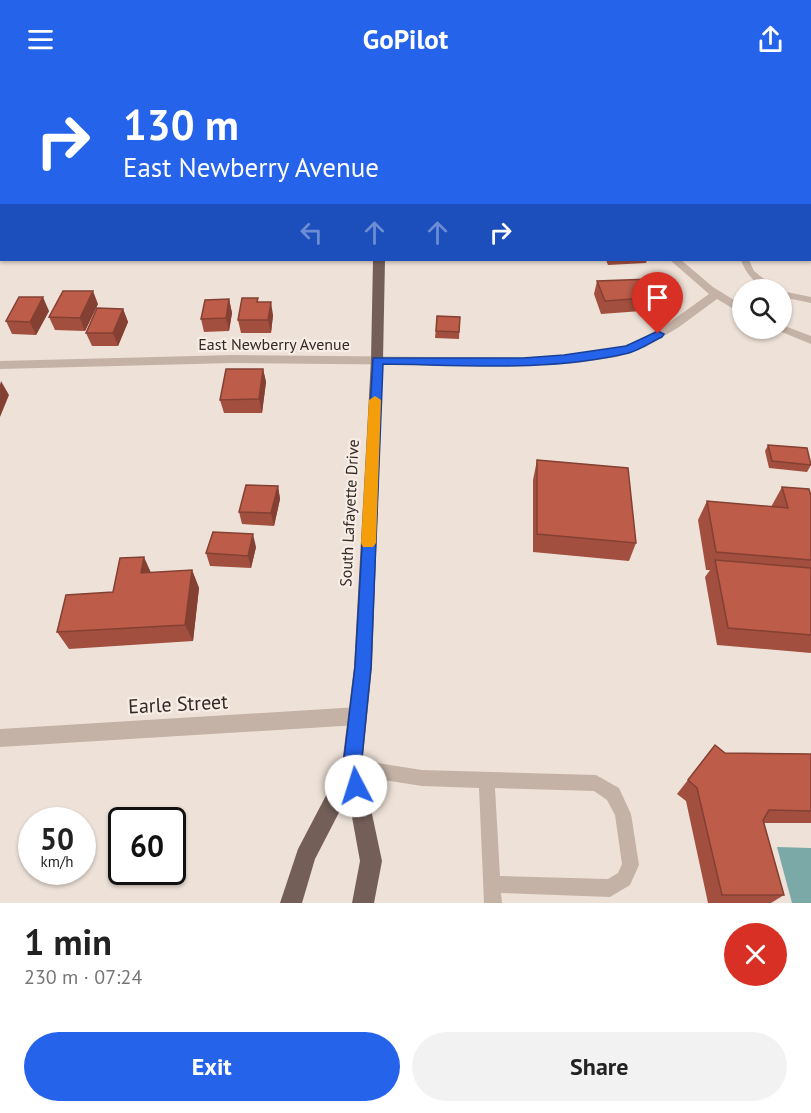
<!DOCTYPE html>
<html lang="en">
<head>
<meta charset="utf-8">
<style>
  body { margin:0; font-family:"PT Sans",sans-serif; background:#f2f2f2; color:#222; height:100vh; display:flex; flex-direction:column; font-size:22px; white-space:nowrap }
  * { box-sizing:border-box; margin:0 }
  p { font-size:20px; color:#767676 }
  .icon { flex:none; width:33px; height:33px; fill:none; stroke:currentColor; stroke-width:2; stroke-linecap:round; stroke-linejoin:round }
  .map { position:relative; height:825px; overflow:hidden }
  .panel { display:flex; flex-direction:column; background:#fff; flex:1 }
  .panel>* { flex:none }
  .banner { position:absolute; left:0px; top:0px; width:812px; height:183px; box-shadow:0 2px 4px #0004; background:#2563eb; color:#fff; overflow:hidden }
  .fabs { position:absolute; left:732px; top:201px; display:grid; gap:12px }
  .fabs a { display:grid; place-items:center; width:60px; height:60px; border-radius:50%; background:#fff; box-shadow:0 2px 4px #0004; font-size:30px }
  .speed { position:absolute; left:18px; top:729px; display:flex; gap:12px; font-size:30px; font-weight:700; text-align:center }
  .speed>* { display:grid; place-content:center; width:78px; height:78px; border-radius:50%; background:#fff; box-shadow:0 2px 4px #0004; line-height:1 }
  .speed small { font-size:15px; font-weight:400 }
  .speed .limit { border:3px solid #111; border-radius:9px; background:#fff; color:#111 }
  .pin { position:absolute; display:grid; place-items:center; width:51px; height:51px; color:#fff; margin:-62px -26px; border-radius:50% 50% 50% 0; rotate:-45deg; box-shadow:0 0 6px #0007 }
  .pin .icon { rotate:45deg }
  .me { position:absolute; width:66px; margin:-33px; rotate:355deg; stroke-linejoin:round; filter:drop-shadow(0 0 4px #0008) }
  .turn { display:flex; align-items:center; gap:21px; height:126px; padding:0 24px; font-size:27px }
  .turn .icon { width:78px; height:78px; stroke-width:2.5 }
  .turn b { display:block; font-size:42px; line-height:51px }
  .lanes { display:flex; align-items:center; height:57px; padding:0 24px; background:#0003; justify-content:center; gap:30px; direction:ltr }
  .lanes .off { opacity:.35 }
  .round { display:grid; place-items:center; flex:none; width:63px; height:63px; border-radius:32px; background:#f2f2f2 }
  .overview { display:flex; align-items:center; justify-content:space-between; height:102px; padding:0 24px }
  h1 { font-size:36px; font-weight:800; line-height:45px }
  .action { display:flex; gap:12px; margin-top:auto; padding:12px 24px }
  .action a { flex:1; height:69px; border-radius:36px; background:#2563eb; color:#fff; font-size:24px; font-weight:800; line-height:69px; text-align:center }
  .action a+a { background:#f2f2f2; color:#222 }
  header { display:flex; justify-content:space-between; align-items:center; height:78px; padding:0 24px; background:#2563eb; color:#fff; font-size:27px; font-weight:800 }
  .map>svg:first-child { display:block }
  .water { fill:#7aa9a7 }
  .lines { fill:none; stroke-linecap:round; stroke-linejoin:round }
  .service { fill:#c5b2a6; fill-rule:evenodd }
  .minor { fill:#c5b2a6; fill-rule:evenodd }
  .primary { fill:#735f58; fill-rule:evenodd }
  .wall { fill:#a24f3f }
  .shaded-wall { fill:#844033 }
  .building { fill:#bc5c49; stroke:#844033; stroke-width:1.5 }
  .route { fill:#2563eb; stroke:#184099; stroke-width:1.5 }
  .slow { fill:#f59e0b }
  .labels { text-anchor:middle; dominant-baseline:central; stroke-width:4.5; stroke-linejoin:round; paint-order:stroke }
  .street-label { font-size:16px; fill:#322926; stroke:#f7ede4 }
  .near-street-label { font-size:20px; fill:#322926; stroke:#f7ede4 }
</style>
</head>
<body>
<header><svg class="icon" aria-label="menu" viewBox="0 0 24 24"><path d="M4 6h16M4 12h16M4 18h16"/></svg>GoPilot<svg class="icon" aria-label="share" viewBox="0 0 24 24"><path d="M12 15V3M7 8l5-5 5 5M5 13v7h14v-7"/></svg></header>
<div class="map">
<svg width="811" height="825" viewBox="0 0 811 825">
  <rect width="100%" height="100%" fill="#eee2d8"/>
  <path class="water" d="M777 769 811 770V825H792Z"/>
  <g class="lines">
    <path class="service" d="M810 66H811V70H810Z
      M741 182H749L754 193 778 212C760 212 747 199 741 182Z
      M782 213 811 219V225L782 219Z
      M352 681 422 692 596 697 619 710 631 736 639 787 630 807 610 819 501 815 502 825H484L479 710 422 708 352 697 346 695 344 689 346 683ZM495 710 594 713 607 722 615 737 622 786 618 795 608 801 500 798Z"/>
    <path class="minor" d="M71 0H79L70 2Z
      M481 0H496L479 2Z
      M2 100V108H0V101Z
      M0 117H2V123H0Z
      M670 182H681L713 209 742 227V236L717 221 679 249 646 269 617 279 577 285 523 288 233 285 0 291V283L233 277 523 280 577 277 614 271 637 263 670 244 709 216Z
      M782 247 811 258V266L772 250H782Z
      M358 629 365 632 367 638 365 644 358 647 0 669V651Z"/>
    <path class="primary" d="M379 0H387V2H379Z
      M373 182H385L383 282 372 589 362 689 382 783 374 825H352L360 783 348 717 315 781 302 825H280L298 771 342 687 354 589 371 282Z"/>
  </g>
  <path class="wall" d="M150 0H169L168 2H150Z
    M300 0H312V2H300Z
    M0 6H2V54L0 56Z
    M606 182H647L646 185 608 187Z
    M597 203 659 219 655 232 601 236 594 216Z
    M258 220V224L273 237 271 255H241L238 242Z
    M229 221 232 235 229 253 204 254 201 241Z
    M98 226 85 253 55 252 49 239Z
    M123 231 128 244 118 268H92L86 255Z
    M49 233 36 257 12 256 6 243Z
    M437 238 460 239 459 261 435 260Z
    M263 291 266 304 262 335H224L220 322Z
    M768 367 811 387 807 394 769 390 765 373Z
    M537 382 636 465 629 483 533 474V402Z
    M278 408 280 421 274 448 242 446 239 434Z
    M782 409 811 418V575L717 567 705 499 710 492H706L698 442 707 423 771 429Z
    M256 469 251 490 210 488 206 475Z
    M192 492 199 510 193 563 69 571 57 554 113 514Z
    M715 667 725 675 811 676V745H764L784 817 771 825H708L686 723 677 716Z"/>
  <path class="shaded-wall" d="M2 24V54L0 56V26Z
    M93 213 98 226 85 253 80 240Z
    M43 219 49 233 36 257 30 244Z
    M229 221 232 235 229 253 226 240Z
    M271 224 273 237 271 255 268 242Z
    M123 231 128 244 118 268 113 255Z
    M263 291 266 304 262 335 259 321Z
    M1 303 9 317 0 339V307Z
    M278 408 280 421 274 448 271 435Z
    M253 456 256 469 251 490 248 478Z
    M144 479 152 497 141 495Z
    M192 492 199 510 193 563 185 547Z"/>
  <path class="building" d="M0 6H2V14H0Z
    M651 201 659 219 605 223 597 203Z
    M63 213H93L80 240 49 239Z
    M19 219H43L30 244 6 243Z
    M242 220H258L257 224H271L268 242H238Z
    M229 221 226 240 201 241 205 222Z
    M97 230 123 231 113 255H86Z
    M437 238 460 239 459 254 436 253Z
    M226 291H263L259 321 220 322Z
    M768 367 807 370 811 387 772 383Z
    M537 382 628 390 636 465 537 456Z
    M246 407 278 408 271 435 239 434Z
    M782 409 809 411 811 418V482L716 474 707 423 788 430Z
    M213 454 253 456 248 478 206 475Z
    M144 479 141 495 192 492 185 547 57 554 66 517 113 514 120 480Z
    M715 482 811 490V557L728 550Z
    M715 667 725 675 811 676V733L769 732 763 742 784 817H722L697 710 688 702Z"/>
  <path class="route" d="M658 253 664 256 662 259C651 264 640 272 629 275 549 294 464 287 383 286L371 589 361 689 365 708 362 715 356 717 349 715 343 689 355 589 373 280H523L564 277 626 268Z"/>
  <path class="slow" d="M375 318 381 322 376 465 373 469H363L361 465 369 322Z"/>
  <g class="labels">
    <g class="street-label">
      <text x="274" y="266">East Newberry Avenue</text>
      <text transform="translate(349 435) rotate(-87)">South Lafayette Drive</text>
    </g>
    <g class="near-street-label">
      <text transform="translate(178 626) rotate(-3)">Earle Street</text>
    </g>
  </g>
</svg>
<div class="fabs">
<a><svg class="icon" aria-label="search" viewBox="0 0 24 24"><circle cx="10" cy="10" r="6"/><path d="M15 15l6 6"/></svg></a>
</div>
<div class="speed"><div>50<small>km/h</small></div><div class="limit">60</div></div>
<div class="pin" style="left:658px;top:256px;background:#d93025"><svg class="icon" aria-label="arrive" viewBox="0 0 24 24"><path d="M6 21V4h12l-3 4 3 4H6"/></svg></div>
<svg class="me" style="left:356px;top:708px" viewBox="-20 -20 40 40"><circle r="19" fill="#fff"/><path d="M0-13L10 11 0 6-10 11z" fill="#2563eb"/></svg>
<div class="banner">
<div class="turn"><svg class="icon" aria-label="right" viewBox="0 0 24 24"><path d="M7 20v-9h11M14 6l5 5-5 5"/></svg><div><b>130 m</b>East Newberry Avenue</div></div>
<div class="lanes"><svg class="icon off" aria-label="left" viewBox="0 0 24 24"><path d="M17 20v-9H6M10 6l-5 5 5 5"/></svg><svg class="icon off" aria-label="ahead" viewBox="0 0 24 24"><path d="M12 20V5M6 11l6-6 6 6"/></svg><svg class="icon off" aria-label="ahead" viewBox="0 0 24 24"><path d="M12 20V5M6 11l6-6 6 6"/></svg><svg class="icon" aria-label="right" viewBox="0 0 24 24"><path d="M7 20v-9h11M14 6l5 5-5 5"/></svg></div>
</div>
</div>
<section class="panel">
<div class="overview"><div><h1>1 min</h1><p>230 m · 07:24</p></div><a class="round" style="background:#d93025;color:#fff"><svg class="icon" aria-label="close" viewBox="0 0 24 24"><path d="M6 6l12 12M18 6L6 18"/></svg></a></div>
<div class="action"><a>Exit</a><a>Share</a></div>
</section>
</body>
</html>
